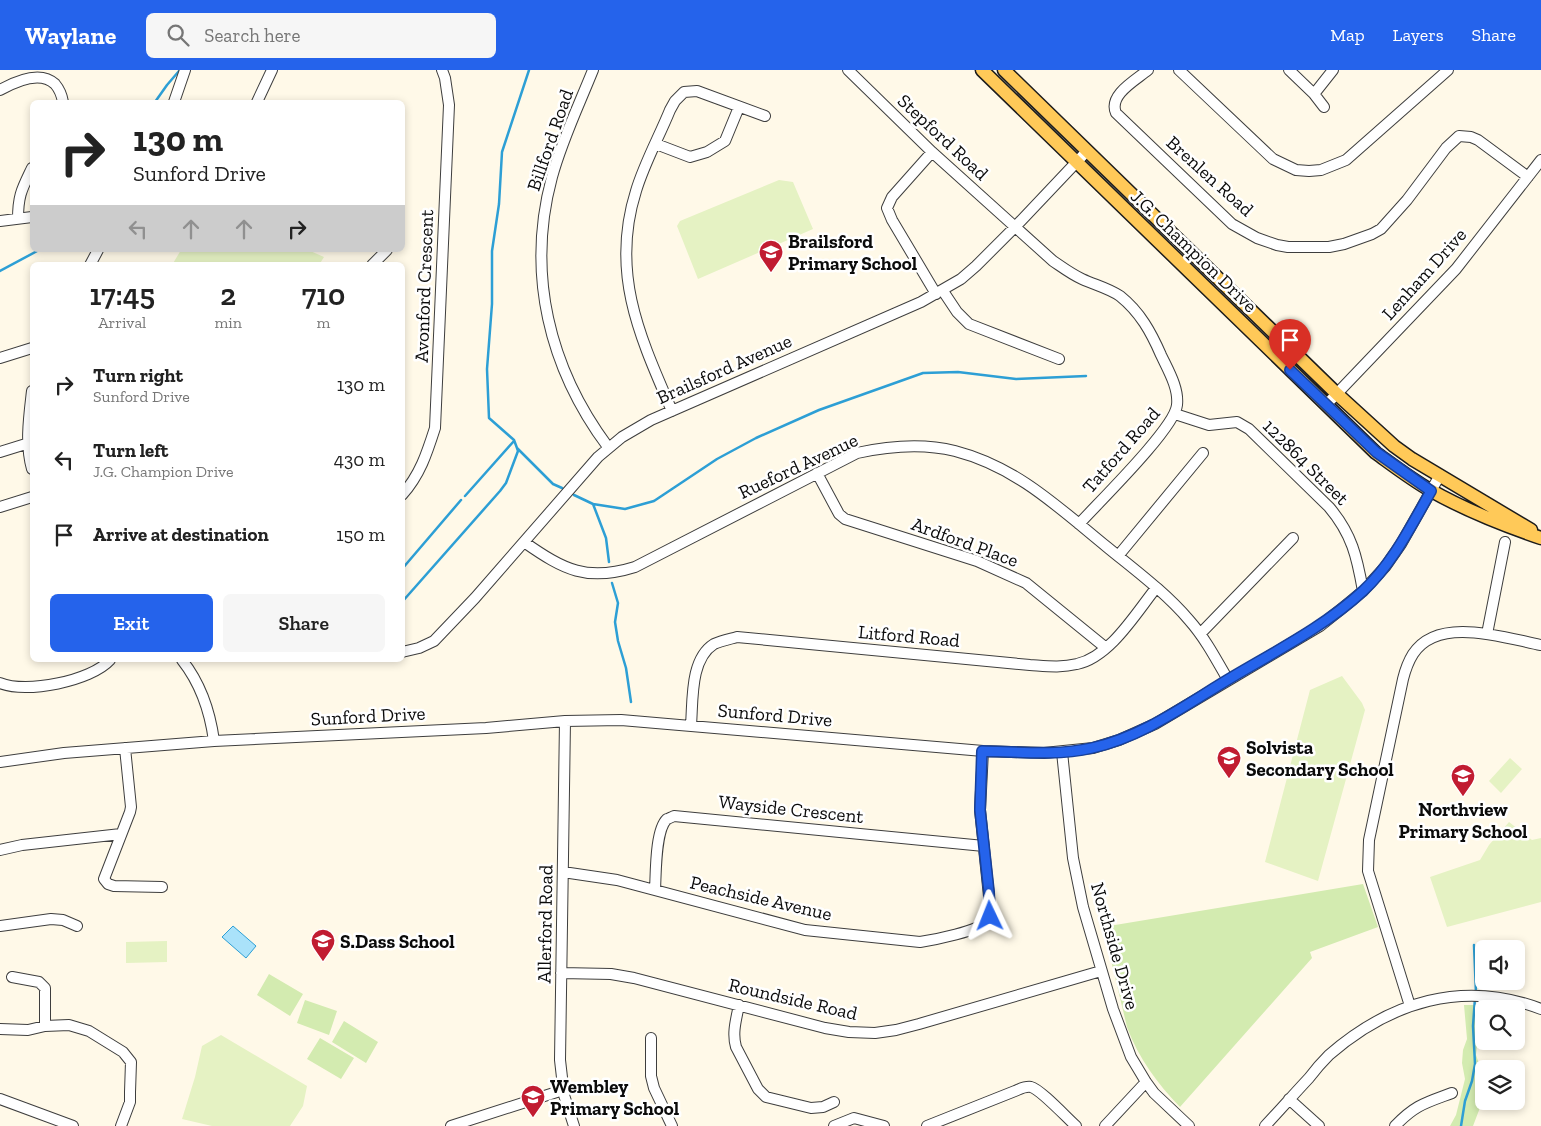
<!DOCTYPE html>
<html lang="en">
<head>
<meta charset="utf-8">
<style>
  body { margin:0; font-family:"Zilla Slab",serif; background:#f6f6f6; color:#222; height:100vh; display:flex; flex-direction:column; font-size:19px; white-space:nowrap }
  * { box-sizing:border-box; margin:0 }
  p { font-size:16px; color:#767676 }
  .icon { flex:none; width:28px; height:28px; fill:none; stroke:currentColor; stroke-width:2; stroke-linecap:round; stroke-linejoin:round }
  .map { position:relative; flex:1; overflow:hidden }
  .side { position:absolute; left:30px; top:192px; width:375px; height:400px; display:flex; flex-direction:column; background:#fff; border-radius:8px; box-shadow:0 2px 8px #0003 }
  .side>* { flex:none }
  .hud { position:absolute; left:30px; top:30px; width:375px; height:152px; border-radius:8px; box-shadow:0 2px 8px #0003; background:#fff; color:#222; overflow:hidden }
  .tools { position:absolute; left:1475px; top:870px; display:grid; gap:10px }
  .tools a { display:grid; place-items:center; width:50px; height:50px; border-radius:8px; background:#fff; box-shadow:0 2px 8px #0003; font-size:25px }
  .pin { position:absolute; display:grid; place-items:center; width:42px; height:42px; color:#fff; margin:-51px -21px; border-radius:50% 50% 50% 0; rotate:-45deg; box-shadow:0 0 5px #0007 }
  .pin .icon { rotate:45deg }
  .me { position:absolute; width:55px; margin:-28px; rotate:358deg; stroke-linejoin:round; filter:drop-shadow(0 0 4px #0008) }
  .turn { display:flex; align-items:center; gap:18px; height:105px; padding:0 20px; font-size:22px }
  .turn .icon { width:65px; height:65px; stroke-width:2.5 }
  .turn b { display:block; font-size:35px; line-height:42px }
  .lanes { display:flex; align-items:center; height:48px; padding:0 20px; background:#0003; justify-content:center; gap:25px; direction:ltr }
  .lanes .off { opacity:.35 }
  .eta { display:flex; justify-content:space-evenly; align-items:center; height:85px; text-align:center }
  .eta b { font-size:30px; font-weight:600; line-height:35px }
  .primary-button { display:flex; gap:10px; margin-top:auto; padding:10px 20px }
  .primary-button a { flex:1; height:58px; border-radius:8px; background:#2563eb; color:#fff; font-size:20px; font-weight:600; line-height:58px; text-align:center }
  .primary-button a+a { background:#f6f6f6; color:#222 }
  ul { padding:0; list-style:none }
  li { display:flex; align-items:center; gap:15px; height:75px; padding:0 20px }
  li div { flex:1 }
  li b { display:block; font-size:19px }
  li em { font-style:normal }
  header { display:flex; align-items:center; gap:30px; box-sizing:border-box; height:70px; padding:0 25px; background:#2563eb; color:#fff }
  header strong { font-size:24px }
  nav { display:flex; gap:28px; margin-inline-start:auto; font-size:18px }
  .search { width:350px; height:45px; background:#f6f6f6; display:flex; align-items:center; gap:12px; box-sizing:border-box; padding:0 18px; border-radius:8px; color:#767676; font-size:19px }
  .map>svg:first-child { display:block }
  .grass { fill:#d3ebb0 }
  .pitch { fill:#e5f2c3 }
  .water { fill:#aae2fa; stroke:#2d9fd5 }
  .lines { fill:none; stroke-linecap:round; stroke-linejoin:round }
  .stream { stroke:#2d9fd5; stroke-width:2.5 }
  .minor-casing { stroke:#3e3e3e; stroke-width:12 }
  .major-casing { stroke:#1c1c1c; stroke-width:15 }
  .minor { stroke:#fff; stroke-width:10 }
  .major { stroke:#ffc958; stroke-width:12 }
  .route-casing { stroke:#184099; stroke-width:12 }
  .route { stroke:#2563eb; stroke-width:9 }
  .labels { text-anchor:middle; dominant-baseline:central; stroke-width:5; stroke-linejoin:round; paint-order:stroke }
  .street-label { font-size:19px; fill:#0b0b0b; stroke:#fff }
  .poi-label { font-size:19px; font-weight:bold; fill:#0b0b0b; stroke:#fff; text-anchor:start }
</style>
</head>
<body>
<header>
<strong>Waylane</strong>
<div class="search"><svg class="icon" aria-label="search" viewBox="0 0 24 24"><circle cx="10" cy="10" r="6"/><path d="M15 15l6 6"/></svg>Search here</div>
<nav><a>Map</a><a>Layers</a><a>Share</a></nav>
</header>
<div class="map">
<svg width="1541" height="1056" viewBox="0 0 1541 1056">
  <rect width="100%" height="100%" fill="#fff9e8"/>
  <path class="grass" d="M1363 814 1378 857 1310 882 1312 888 1180 1037C1157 1013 1139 989 1127 957L1103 857Z
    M269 904 303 924 290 946 257 925Z
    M305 930 337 941 329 965 297 953Z
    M1464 935H1482L1476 985 1483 1005V1015L1481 1035 1473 1056H1450L1456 1045 1465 1009 1462 993 1463 980 1467 969Z
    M344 951 378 972 366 993 332 972Z
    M320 968 354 988 341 1009 307 989Z"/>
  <path class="pitch" d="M779 110 793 112 813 159 698 209 677 156 680 151Z
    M181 180H308L324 187 319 195H172Z
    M1342 606 1362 633 1365 640 1318 811 1265 792 1310 620Z
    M1510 688 1522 699 1501 723 1489 711Z
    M1509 752 1532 770 1541 768V832L1447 857 1430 807 1480 790 1489 775Z
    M167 871V892L126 893V872Z
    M221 965 307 1016 303 1036 290 1056H212L182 1049 195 1007 202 976Z"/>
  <path class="water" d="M233 856 256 876 246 888 222 867Z"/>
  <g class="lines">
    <path class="stream" d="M529 0 502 82 499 134 492 181V234L487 299 489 348 514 370 517 378 553 414 562 418
      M155 32 167 15 179 1
      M0 201 39 180
      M574 425 593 434 606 468 609 492
      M465 426 514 371
      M593 434 625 439 654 431 717 389 756 368 819 340 923 303 958 302 1016 309 1086 306
      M402 499 461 430
      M612 513 618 533 615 552 618 571 626 598 631 632
      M402 532 500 421 506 413 518 381 517 378
      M1474 875 1476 923
      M1461 1056 1465 1031 1472 1011 1475 994 1473 956 1475 928"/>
    <defs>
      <path id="minor" d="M593 0C579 35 562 70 552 107 526 203 549 298 608 377
        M848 0 932 82 1053 191C1062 197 1071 204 1082 209 1095 215 1108 218 1120 226 1140 242 1151 262 1161 285 1168 300 1179 318 1177 335 1175 358 1098 433 1079 454
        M1148 0C1136 10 1108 25 1116 43L1232 154 1257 168 1277 175 1288 177H1329L1344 174 1372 164 1381 159 1407 130 1446 78 1459 66 1471 67 1478 70 1528 107
        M1179 0 1273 89 1296 100 1309 101 1321 100 1346 90 1448 0
        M1289 0 1314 24 1324 37
        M0 20C16 11 40 0 55 14 60 20 62 26 63 32
        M1314 24 1333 0
        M174 32 185 0
        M257 32 272 0
        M656 74 690 87 707 82 725 71 739 37
        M932 82 892 127 887 138 892 150 936 224
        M18 149C18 125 22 119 32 98
        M0 151 32 147
        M90 195 98 180
        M372 195 387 180
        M943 221 957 242 969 254 1059 289
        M0 288 32 278
        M32 321C29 347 25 374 32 399
        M1326 335 1456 199 1541 90
        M672 341C640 267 610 203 636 121 644 94 659 67 670 40L675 31 684 22 697 21 765 46
        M1175 344 1209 355 1237 352 1249 359 1329 437C1352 464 1357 487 1363 521
        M0 382 29 373
        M817 403 839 444 845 449 977 491 1026 513 1106 578
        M402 425C420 405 427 383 435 358L449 35 445 8 442 0
        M0 437 32 427
        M524 472C564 500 587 512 635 497L857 383C889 376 923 373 955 381 1017 397 1059 438 1107 477 1135 500 1165 522 1189 550 1205 568 1216 589 1228 610
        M1118 486 1203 383
        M1200 564 1293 468
        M1487 564 1505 472
        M402 582 419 578 434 571 475 528 598 387 622 367 651 350 921 232 961 209 976 196 1015 157 1087 81
        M182 590C201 614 210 641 214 671
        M0 613C26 624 91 611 110 590
        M565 651 560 990 564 1025 574 1056
        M691 655C693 630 690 589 714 574 721 571 730 569 737 567L1030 595C1046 596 1061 598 1077 594 1110 587 1136 543 1156 518
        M125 678 131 737 130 742 104 809 108 814 114 816 162 817
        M1062 682 1073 788 1083 837 1113 939 1131 987 1146 1012 1154 1023 1189 1056
        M0 692 64 683 214 671 486 658 565 651 621 650 983 681 1044 683 1093 678 1119 670 1155 654 1320 556 1345 536 1363 521 1385 497 1401 474 1440 405
        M0 780 22 775 121 764
        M563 802 617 810 805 860 920 872C933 870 980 861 987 851 991 847 990 842 990 836L980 740 983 681
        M655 820C656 804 655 760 667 749 668 749 674 746 674 746L984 776
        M0 856 51 849 63 850 77 856
        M561 903 611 904 634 908 825 958 849 962 875 963 896 960 919 954 1101 901
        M12 907 39 912 45 918V956
        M739 935C736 950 732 963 736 977L758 1019 766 1027 811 1038 823 1037 834 1032
        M1410 936 1368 801 1369 770 1403 609C1405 601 1408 592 1413 584 1438 545 1505 568 1541 575
        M0 959 28 960 45 956 69 955 89 961 123 982 131 992 130 1022V1032L121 1056
        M651 968V1006L654 1018 672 1056
        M0 1029 73 1056
        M1289 1029 1319 1056
        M451 1056 563 1020
        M834 1056 854 1048 884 1056
        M927 1056 1015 1021C1020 1019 1025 1016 1031 1017 1040 1019 1067 1048 1076 1056
        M1105 1056 1146 1012
        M1265 1056C1280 1040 1294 1024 1309 1008 1315 1000 1322 992 1329 985 1390 932 1463 909 1541 939
        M1395 1056C1415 1035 1425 1033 1452 1023"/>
      <path id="major" d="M982 0 1376 383C1394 396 1411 409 1430 420 1465 440 1503 455 1541 468
        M1004 0 1337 324 1394 376 1412 389 1531 460"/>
    </defs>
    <use href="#minor" class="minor-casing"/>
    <use href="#major" class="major-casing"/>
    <use href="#minor" class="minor"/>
    <use href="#major" class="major"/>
  </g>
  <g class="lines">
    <defs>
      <path id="route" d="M990 846 989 822 980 740 982 681C1019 682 1057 686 1092 678 1145 666 1188 633 1234 606 1278 580 1325 556 1363 521 1393 493 1411 456 1431 421L1376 382 1290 300"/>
    </defs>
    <use href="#route" class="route-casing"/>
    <use href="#route" class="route"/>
  </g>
  <defs>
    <symbol id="school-pin" viewBox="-11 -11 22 30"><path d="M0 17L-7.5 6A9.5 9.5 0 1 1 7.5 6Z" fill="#c11c31" stroke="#fff"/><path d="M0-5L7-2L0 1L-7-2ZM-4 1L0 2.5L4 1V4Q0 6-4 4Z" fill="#fff"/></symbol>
  </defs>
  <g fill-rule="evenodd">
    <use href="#school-pin" x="757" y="168" width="28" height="38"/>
    <use href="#school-pin" x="1215" y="674" width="28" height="38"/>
    <use href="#school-pin" x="1449" y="692" width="28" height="38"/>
    <use href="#school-pin" x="309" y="857" width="28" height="38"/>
    <use href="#school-pin" x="519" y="1013" width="28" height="38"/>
  </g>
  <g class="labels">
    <g class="street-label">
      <text transform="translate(943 67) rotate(43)">Stepford Road</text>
      <text transform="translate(550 70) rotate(-71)">Billford Road</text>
      <text transform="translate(1210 106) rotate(42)">Brenlen Road</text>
      <text transform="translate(1194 181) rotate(44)">J.G. Champion Drive</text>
      <text transform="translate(1424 204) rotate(-48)">Lenham Drive</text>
      <text transform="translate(424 216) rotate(-88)">Avonford Crescent</text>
      <text transform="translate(724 299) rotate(-24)">Brailsford Avenue</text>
      <text transform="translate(1121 380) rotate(-49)">Tatford Road</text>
      <text transform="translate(1306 392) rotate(45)">122864 Street</text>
      <text transform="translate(798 396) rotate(-25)">Rueford Avenue</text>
      <text transform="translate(965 472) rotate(20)">Ardford Place</text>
      <text transform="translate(909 566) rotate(5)">Litford Road</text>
      <text transform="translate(775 645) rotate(5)">Sunford Drive</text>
      <text transform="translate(368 646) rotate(-3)">Sunford Drive</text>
      <text transform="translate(791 739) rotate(6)">Wayside Crescent</text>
      <text transform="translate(761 828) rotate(13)">Peachside Avenue</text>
      <text transform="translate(545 854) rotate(-89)">Allerford Road</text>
      <text transform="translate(1115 876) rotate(74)">Northside Drive</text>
      <text transform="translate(793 929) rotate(13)">Roundside Road</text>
    </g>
    <g class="poi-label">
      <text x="788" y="171">Brailsford<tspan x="788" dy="22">Primary School</tspan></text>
      <text x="1246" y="677">Solvista<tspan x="1246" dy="22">Secondary School</tspan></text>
      <text x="1463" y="739" text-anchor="middle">Northview<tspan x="1463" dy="22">Primary School</tspan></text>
      <text x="340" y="871">S.Dass School</text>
      <text x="550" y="1016">Wembley<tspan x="550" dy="22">Primary School</tspan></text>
    </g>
  </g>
</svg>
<div class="tools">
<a><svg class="icon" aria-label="sound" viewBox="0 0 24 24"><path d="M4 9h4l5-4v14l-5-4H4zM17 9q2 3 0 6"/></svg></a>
<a><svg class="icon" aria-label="search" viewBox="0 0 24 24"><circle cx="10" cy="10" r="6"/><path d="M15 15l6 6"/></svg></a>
<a><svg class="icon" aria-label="layers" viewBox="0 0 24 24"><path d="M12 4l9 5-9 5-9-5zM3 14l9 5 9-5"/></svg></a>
</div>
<div class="pin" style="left:1290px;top:300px;background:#d93025"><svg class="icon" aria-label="arrive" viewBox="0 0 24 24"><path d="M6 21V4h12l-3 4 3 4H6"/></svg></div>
<svg class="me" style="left:990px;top:846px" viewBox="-20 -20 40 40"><path d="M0-17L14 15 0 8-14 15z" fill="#2563eb" stroke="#fff" stroke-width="4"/></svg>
<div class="hud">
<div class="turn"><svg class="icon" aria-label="right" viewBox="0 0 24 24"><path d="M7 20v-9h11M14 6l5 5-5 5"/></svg><div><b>130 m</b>Sunford Drive</div></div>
<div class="lanes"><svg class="icon off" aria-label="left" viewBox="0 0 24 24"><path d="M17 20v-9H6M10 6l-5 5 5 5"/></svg><svg class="icon off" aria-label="ahead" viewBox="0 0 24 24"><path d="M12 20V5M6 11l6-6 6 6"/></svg><svg class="icon off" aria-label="ahead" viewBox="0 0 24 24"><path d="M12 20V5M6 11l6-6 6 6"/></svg><svg class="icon" aria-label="right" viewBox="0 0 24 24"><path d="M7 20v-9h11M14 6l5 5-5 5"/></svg></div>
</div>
<section class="side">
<div class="eta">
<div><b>17:45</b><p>Arrival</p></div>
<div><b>2</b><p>min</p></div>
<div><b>710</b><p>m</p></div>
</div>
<ul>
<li><svg class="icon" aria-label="right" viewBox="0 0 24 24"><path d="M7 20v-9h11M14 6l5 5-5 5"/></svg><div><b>Turn right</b><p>Sunford Drive</p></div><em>130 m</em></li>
<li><svg class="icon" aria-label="left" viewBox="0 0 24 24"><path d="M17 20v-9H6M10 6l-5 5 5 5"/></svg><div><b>Turn left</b><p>J.G. Champion Drive</p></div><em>430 m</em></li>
<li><svg class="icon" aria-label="arrive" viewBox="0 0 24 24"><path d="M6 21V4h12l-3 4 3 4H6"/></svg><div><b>Arrive at destination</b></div><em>150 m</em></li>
</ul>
<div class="primary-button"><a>Exit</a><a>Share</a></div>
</section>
</div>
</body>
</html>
